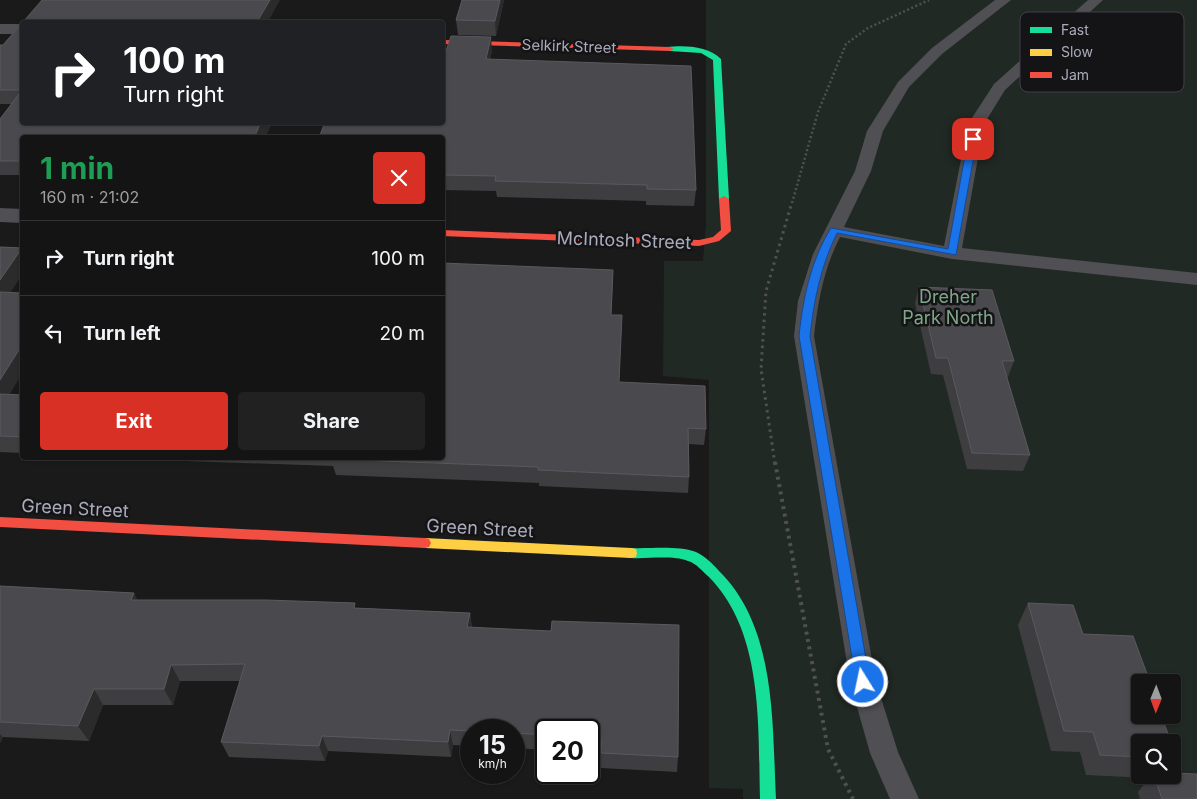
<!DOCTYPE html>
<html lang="en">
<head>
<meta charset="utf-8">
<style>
  body { margin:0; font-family:Inter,sans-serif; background:#212122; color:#f1f3f6; height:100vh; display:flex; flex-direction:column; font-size:19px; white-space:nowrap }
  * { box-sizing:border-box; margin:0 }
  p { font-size:16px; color:#9d9ea0 }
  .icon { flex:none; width:28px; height:28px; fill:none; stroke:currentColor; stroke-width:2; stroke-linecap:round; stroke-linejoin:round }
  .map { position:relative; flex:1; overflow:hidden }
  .panel { position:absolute; left:20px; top:135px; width:425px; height:325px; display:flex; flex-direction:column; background:#141414; border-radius:5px; box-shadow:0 1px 4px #0004,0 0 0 1px #333334 }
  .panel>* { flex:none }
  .hud { position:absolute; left:20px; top:20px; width:425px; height:105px; border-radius:5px; box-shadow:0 1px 4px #0004,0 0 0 1px #333334; background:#202124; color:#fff; overflow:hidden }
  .needle { width:32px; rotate:181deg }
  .controls { position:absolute; left:1131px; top:674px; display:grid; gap:10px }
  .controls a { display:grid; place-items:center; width:50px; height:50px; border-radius:5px; background:#141414; box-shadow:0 1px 4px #0004,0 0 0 1px #333334; font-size:25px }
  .speed { position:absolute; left:460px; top:719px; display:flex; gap:10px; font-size:25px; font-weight:700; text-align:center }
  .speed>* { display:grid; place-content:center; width:65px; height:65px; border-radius:50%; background:#141414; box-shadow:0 1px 4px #0004,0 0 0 1px #333334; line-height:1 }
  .speed small { font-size:12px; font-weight:400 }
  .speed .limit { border:2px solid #111; border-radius:8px; background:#fff; color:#111 }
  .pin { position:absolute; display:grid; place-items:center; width:42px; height:42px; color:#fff; margin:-21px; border-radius:10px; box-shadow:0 2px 8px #0006 }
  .me { position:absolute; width:55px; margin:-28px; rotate:350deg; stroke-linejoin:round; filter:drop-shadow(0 0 4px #0008) }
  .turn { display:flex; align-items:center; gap:18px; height:105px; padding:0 20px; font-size:22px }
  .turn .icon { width:65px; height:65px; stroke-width:2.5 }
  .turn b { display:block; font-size:35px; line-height:42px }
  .round { display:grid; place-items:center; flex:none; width:52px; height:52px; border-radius:5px; background:#212122 }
  .head { display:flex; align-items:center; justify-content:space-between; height:85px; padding:0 20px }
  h1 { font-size:30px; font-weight:700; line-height:38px; color:#1e9e55 }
  .cta { display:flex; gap:10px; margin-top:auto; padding:10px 20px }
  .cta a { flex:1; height:58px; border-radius:5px; background:#d93025; color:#fff; font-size:20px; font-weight:700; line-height:58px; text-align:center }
  .cta a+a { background:#212122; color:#f1f3f6 }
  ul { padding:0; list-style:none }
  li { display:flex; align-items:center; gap:15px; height:75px; padding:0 20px; border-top:1px solid #333334 }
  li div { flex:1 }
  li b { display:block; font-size:19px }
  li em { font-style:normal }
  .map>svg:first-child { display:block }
  .green { fill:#212924; fill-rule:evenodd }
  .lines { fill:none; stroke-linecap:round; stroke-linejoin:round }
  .path-far2 { stroke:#505055; stroke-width:2.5; stroke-dasharray:2 2.5; stroke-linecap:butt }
  .path-far1 { stroke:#505055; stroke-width:3; stroke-dasharray:2.5 4; stroke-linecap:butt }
  .path { stroke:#505055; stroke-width:4; stroke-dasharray:3 4.5; stroke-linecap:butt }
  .lane { fill:#4f4f54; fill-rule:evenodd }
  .street { fill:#4f4f54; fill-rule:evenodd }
  .fast { fill:#16e098; fill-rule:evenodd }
  .slow { fill:#ffcf43; fill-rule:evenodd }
  .jam { fill:#f24e42; fill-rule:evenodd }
  .wall { fill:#3e3e41 }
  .shaded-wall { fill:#2b2b2c }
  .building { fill:#4a4a4e; stroke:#59595f }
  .route { fill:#1a73e8; stroke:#114b97 }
  .labels { text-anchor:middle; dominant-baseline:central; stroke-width:5; stroke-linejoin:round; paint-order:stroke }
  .far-street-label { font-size:15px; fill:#aaacbb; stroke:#141316 }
  .street-label { font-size:18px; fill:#aaacbb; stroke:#141316 }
  .park-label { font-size:18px; fill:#80a78a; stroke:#141316 }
  .key { fill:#141316; stroke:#414148; stroke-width:1 }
  .key-label { font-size:14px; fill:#aaacbb }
</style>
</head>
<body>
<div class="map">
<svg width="1197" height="799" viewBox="0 0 1197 799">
  <rect width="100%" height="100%" fill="#1a1a1a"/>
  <path class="green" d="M706 0H1197V799H743V789L709 788V380L663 376 664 261H703L706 224ZM1140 682H1172V715H1140ZM1140 742H1172V775H1140Z"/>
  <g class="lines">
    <path class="path-far2" d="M792 203 818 112 846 44 868 28 929 0"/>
    <path class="path-far1" d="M775 464 761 369 766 291 792 202"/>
    <path class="path" d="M775 462 828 749 853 799"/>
    <path class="lane" d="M995 0H1011L942 54 909 87 883 131 871 171 844 227 944 246 968 124 994 84 1088 0H1103L1005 90 984 124 962 248 1197 273V285L952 259 840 237C824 268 818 301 814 336L876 682 898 752 919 799H890L870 753 850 682 794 336 798 301 813 254 855 171 867 131 898 82 932 48Z"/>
    <path class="street" d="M0 24H22V34H0Z
      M0 208 22 209V223L0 222Z"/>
    <path class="fast" d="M667 47C684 45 709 46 721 59L729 199 727 201 724 202 719 199 713 60 701 53 670 51 666 49Z
      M631 548C651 549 676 545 696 552 705 556 713 564 719 571 777 628 772 724 776 799H760C758 726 764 633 709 577 703 572 696 563 688 561 673 555 647 559 631 558L626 557 625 553 626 549Z"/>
    <path class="slow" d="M425 538 631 548 636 549 637 553 636 557 631 558 425 548 421 547 419 543 421 539Z"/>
    <path class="jam" d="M442 40 670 47 674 49 670 51 442 44Z
      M724 196 729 199 731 231 719 241 699 246 442 236V230L699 240 713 237 721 230 719 199Z
      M0 517 425 538 429 539 431 543 429 547 425 548 0 527Z"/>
  </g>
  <path class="wall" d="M504 0 496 36 458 35 456 20Z
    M22 23V122H272L265 138H22V175H0V119L12 104H0V45H3Z
    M492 51 490 59 696 190 694 206 646 205V201L497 197 496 191 442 190V138Z
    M0 247 22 248V275L10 292V394L22 395V453L0 452Z
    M613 270 611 315 619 382 706 429 704 445 689 444V477L688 493 539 486V483L336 475 333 466 127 459 126 458H442Z
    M919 287 1014 361 1008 377H1007L1030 455 1023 471 967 469 943 375 931 374 915 303Z
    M0 586 134 593 137 600 356 608 470 613 472 627 678 757 677 772 601 768V753L589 752V730H546V750L514 748V730H471V746L453 745 451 757 328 751 325 761 229 757 221 742 240 681H180L173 705H103L89 741 3 737 0 743Z
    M1028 603 1083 634 1140 742V775H1172L1197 799H1140L1138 792 1149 778 1086 775 1080 752 1051 751 1018 625Z
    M1172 748 1176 758 1172 763Z"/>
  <path class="shaded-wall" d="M270 0H280L268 22H257Z
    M500 0H504L496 36 495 21Z
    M491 37 492 51 487 74 486 59Z
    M261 122H272L265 138H254Z
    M22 248V275L0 308V280Z
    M613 270V286L610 331 611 315Z
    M22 345V374L0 410V380Z
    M134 593 142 609 131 600Z
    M470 613 472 629 467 627Z
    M171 665 180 681 173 705 164 689Z
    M94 689 103 705 89 741 78 726Z
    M450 730 453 745 451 757 448 742Z
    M0 734 3 737 0 743Z
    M322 736 328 751 325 761 319 746Z"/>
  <path class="building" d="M42 0H270L257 22H23Z
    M462 0H500L495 21 456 20Z
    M22 23V90H0V45H3Z
    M451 36 491 37 486 59 691 66 696 190 647 189V185L495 181 496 176 442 175V138H319L325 122H442V63Z
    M22 90V122H261L254 138H22V161H0V119Z
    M0 247 22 248 0 280Z
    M442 263 613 270 611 315H622L619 382 705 386 706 429 688 428 689 477 538 470V467L331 459 332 458H442Z
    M919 287 992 290 1014 361H1002L1030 455 972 453 948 358H936Z
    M0 292 22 293V345L0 380Z
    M0 394 22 395V437L0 436Z
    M0 586 134 593 131 600H266L355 603 354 608 470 613 467 627 551 631 552 621 679 625 678 757 601 753 602 738 589 737V730H546V735L514 733V730H471V731L450 730 448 742 322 736 319 746 221 742 245 664 171 665 164 689H94L78 726 0 722Z
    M1028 603 1073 605 1083 634 1133 636 1150 682H1140V715H1161L1171 742H1140V757L1100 755 1093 732 1064 731Z
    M1172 748 1176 758H1172Z
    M1172 773 1197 774V799H1162L1154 775H1172Z"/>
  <path class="route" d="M973 136 977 139 956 255 837 233C821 266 814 299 810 336L870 682 868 686 863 688 858 686 856 682 799 336C803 298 811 260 831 228L948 249 968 139Z"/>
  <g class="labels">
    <g class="far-street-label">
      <text transform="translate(569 46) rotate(2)">Selkirk Street</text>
    </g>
    <g class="street-label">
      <text transform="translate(624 240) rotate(2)">McIntosh Street</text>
      <text transform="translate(75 508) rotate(3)">Green Street</text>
      <text transform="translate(480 528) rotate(3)">Green Street</text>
    </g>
    <g class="park-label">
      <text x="948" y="296">Dreher<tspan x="948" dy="21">Park North</tspan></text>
    </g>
  </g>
  <rect x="1020" y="12" width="164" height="80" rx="8" class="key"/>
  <rect x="1030" y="27" width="22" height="6" fill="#16e098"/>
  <rect x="1030" y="49" width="22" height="7" fill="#ffcf43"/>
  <rect x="1030" y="72" width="22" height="6" fill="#f24e42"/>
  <g class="key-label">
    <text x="1061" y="35">Fast</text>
    <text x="1061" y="57">Slow</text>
    <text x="1061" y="80">Jam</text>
  </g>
</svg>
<div class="controls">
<a><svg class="needle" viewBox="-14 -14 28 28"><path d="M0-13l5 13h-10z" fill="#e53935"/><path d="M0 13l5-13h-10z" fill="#9d9ea0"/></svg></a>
<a><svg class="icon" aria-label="search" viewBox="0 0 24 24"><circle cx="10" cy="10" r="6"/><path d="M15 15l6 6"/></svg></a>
</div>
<div class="speed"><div>15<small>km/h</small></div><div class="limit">20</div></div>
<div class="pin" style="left:973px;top:139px;background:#d93025"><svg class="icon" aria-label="arrive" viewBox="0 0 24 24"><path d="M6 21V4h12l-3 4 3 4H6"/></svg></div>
<svg class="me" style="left:863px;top:682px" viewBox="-20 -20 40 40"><circle r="17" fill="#1a73e8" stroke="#fff" stroke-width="3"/><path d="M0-11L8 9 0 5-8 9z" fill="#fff"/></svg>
<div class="hud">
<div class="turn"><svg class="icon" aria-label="right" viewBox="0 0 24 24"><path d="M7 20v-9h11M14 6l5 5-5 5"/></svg><div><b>100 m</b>Turn right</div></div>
</div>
<section class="panel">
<div class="head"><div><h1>1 min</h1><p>160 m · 21:02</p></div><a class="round" style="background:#d93025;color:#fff"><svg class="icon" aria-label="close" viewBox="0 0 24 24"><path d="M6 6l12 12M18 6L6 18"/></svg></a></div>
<ul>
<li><svg class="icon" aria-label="right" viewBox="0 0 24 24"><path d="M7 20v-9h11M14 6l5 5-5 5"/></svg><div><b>Turn right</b></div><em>100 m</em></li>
<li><svg class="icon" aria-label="left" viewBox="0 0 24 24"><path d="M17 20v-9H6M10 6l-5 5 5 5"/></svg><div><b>Turn left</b></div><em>20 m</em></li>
</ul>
<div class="cta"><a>Exit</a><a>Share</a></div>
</section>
</div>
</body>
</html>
